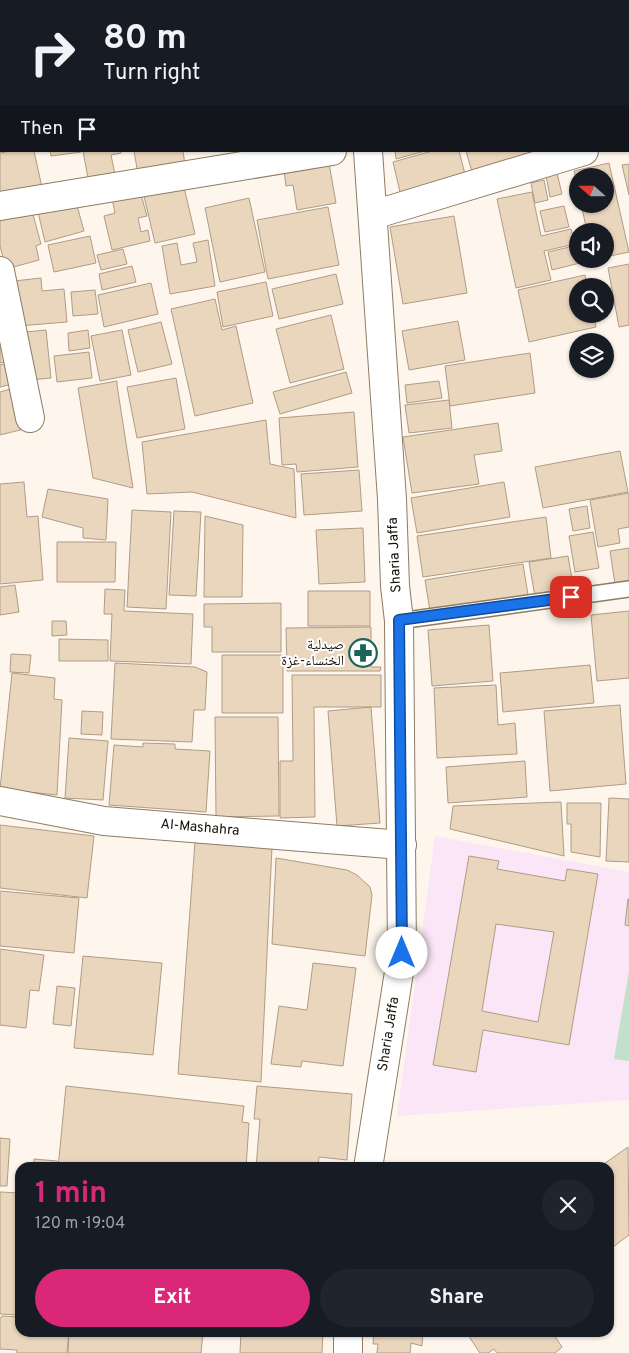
<!DOCTYPE html>
<html lang="en">
<head>
<meta charset="utf-8">
<style>
  body { margin:0; font-family:Overpass,"Noto Naskh Arabic",sans-serif; background:#20242c; color:#f1f3f6; height:100vh; display:flex; flex-direction:column; font-size:19px; white-space:nowrap }
  * { box-sizing:border-box; margin:0 }
  p { font-size:16px; color:#9ea1a6 }
  .icon { flex:none; width:28px; height:28px; fill:none; stroke:currentColor; stroke-width:2; stroke-linecap:round; stroke-linejoin:round }
  .map { position:relative; flex:1; overflow:hidden }
  .panel { position:absolute; left:15px; top:1162px; width:599px; height:175px; display:flex; flex-direction:column; background:#171b24; border-radius:15px; box-shadow:0 1px 4px #0004 }
  .panel>* { flex:none }
  .banner { position:absolute; left:0px; top:0px; width:630px; height:152px; box-shadow:0 1px 4px #0004; background:#171b24; color:#f1f3f6; overflow:hidden }
  .needle { width:32px; rotate:291deg }
  .buttons { position:absolute; left:569px; top:168px; display:grid; gap:10px }
  .buttons a { display:grid; place-items:center; width:45px; height:45px; border-radius:50%; background:#171b24; box-shadow:0 1px 4px #0004; font-size:25px }
  .pin { position:absolute; display:grid; place-items:center; width:42px; height:42px; color:#fff; margin:-21px; border-radius:10px; box-shadow:0 2px 8px #0006 }
  .me { position:absolute; width:55px; margin:-28px; rotate:0deg; stroke-linejoin:round; filter:drop-shadow(0 0 4px #0008) }
  .turn { display:flex; align-items:center; gap:18px; height:105px; padding:0 20px; font-size:22px }
  .turn .icon { width:65px; height:65px; stroke-width:2.5 }
  .turn b { display:block; font-size:35px; line-height:42px }
  .then { display:flex; align-items:center; height:48px; padding:0 20px; background:#0003; gap:10px; font-size:19px }
  .round { display:grid; place-items:center; flex:none; width:52px; height:52px; border-radius:26px; background:#20242c }
  .summary { display:flex; align-items:center; justify-content:space-between; height:85px; padding:0 20px }
  h1 { font-size:30px; font-weight:700; line-height:38px; color:#db2777 }
  .cta { display:flex; gap:10px; margin-top:auto; padding:10px 20px }
  .cta a { flex:1; height:58px; border-radius:30px; background:#db2777; color:#fff; font-size:20px; font-weight:700; line-height:58px; text-align:center }
  .cta a+a { background:#20242c; color:#f1f3f6 }
  .map>svg:first-child { display:block }
  .education { fill:#fae6f6 }
  .green { fill:#c3e0cd }
  .building { fill:#ead6bd; stroke:#af9c85; fill-rule:evenodd }
  .lines { fill:none; stroke-linecap:round; stroke-linejoin:round }
  .service-casing { stroke:#8d7b64; stroke-width:18 }
  .minor-casing { stroke:#8d7b64; stroke-width:30 }
  .tertiary-casing { stroke:#8d7b64; stroke-width:30 }
  .service { stroke:#fff; stroke-width:15 }
  .minor { stroke:#fff; stroke-width:28 }
  .tertiary { stroke:#fff; stroke-width:28 }
  .route-casing { stroke:#114b97; stroke-width:12 }
  .route { stroke:#1a73e8; stroke-width:9 }
  .labels { text-anchor:middle; dominant-baseline:central; stroke-width:4; stroke-linejoin:round; paint-order:stroke }
  .street-label { font-size:14px; fill:#150e06; stroke:#fff }
  .poi-label { font-size:14px; fill:#150e06; stroke:#fff; text-anchor:end }
</style>
</head>
<body>
<div class="map">
<svg width="629" height="1353" viewBox="0 0 629 1353">
  <rect width="100%" height="100%" fill="#fef6ec"/>
  <path class="education" d="M435 836 629 872V1100L397 1116Z"/>
  <path class="green" d="M629 971V1061L614 1059Z"/>
  <path class="building" d="M262 0H319L320 1H262Z
    M400 0H447V1H397Z
    M454 0H508V1H454Z
    M549 0H601V1H549Z
    M9 151H34L43 192 0 201V153Z
    M50 151H81V152L51 156Z
    M83 151H121V153L111 155 117 184 90 189Z
    M134 151H183L186 172 139 180Z
    M395 151H425L396 159Z
    M432 151H459L465 174 400 192 393 162Z
    M466 151H542L472 172Z
    M329 163 336 203 297 210 293 185 286 186 284 170Z
    M609 163 629 252 605 257V231H587L581 204H605V176H578V187L574 171Z
    M629 164V195L622 165Z
    M557 173 562 194 550 197 546 175Z
    M544 180 548 200 535 203 531 183Z
    M183 183 195 234 155 243 143 192Z
    M140 191 147 216 138 218 141 232 148 230 150 241 112 250 104 216 115 213 112 198Z
    M532 192 541 236 571 229 575 244 544 251 551 280 516 288 497 199Z
    M249 198 265 272 220 282 205 208Z
    M76 202 84 231 45 242 38 212Z
    M564 206 569 227 545 232 540 211Z
    M31 207 41 244 36 246 39 260 6 269 0 246V215Z
    M328 207 339 265 268 279 257 220Z
    M454 216 467 293 403 304 390 227Z
    M90 236 96 263 54 272 48 245Z
    M208 240 215 286 170 294 162 246 177 243 181 265 197 262 193 243Z
    M578 245V259H583L584 262 552 270 548 252Z
    M123 249 127 264 101 270 97 255Z
    M629 264V325L619 327 608 268Z
    M132 266 136 282 102 290 99 274Z
    M336 274 343 304 279 319 272 289Z
    M585 275 587 286H578V314H593L596 327 529 342 518 290Z
    M41 278 42 291 64 289 67 322 18 326 14 281Z
    M266 282 273 316 223 327 217 292Z
    M151 283 158 314 104 327 98 295Z
    M95 290 98 314 73 316 71 292Z
    M215 299 222 330 236 326 253 403 195 416 171 309Z
    M331 315 344 369 290 383 276 329Z
    M458 321 465 360 409 370 402 331Z
    M161 322 172 364 138 372 128 330Z
    M46 330 51 378 30 380 26 332Z
    M88 330 90 348 69 351 68 333Z
    M122 330 131 375 100 381 91 336Z
    M0 336 15 360 0 363Z
    M89 352 92 378 57 382 54 356Z
    M530 353 535 393 450 406 445 366Z
    M8 363 13 384 0 387V365Z
    M346 372 352 393 280 414 273 392Z
    M176 378 185 429 137 438 127 387Z
    M117 381V385L133 488 93 478 78 388Z
    M439 381 442 398 407 403 405 385Z
    M14 388 24 429 0 435V392Z
    M449 400 452 428 409 433 405 405Z
    M354 412 358 467 297 472 296 464 282 465 279 418Z
    M266 420 270 464 294 469 296 518 192 492 147 494 142 442Z
    M498 423 502 451 474 455 479 484 412 493 403 437Z
    M620 451 628 492 543 508 535 467Z
    M359 470 362 511 304 515 301 474Z
    M24 482 27 517 38 516 43 580 0 584V484Z
    M504 482 510 517 417 533 411 498Z
    M48 489 108 499 106 540 83 538V528L42 517Z
    M629 493V527L618 529 620 543 598 547 590 500Z
    M587 506 590 528 573 531 569 509Z
    M132 510 171 512 166 609 127 607Z
    M174 511 201 512 196 596 169 595Z
    M205 516 243 525 242 597H204Z
    M546 517 551 558 423 577 417 536Z
    M363 528 365 582 319 584 316 530Z
    M593 532 599 568 575 572 569 536Z
    M57 542H116L115 582H57Z
    M629 548V581L615 584 610 551Z
    M568 556 574 591 535 597 529 562Z
    M523 564 528 595 430 611 425 580Z
    M15 585 19 612 0 615V587Z
    M105 589 125 590 124 611 193 614 191 664 110 661 112 614H104Z
    M308 591H370V626H308Z
    M281 603V652H212V627H204V604Z
    M629 611V678L597 681 591 615Z
    M52 621H66L67 635 52 636Z
    M489 625 493 681 432 686 428 630Z
    M371 627V667H381L380 671H287L286 628Z
    M59 639 108 640V661H59Z
    M11 654 31 655 29 673 10 672Z
    M222 655H283V713H222Z
    M115 663 195 667 207 672 205 710H194L192 742 111 739Z
    M590 665 594 703 503 712 500 673Z
    M12 673 55 678 54 699 62 700 57 795 0 789Z
    M292 675H381V707H314L315 817 280 818V761H293Z
    M496 685 498 725 515 723 517 754 437 758 434 688Z
    M620 705 626 784 550 791 544 711Z
    M371 707 380 823 337 826 328 711Z
    M82 711 103 712 102 735 81 734Z
    M215 717H278L279 816 216 817Z
    M69 738 108 741 103 800 65 798Z
    M143 743 175 744V749L210 751 206 812 109 805 114 745 143 747Z
    M525 761 527 797 448 803 446 767Z
    M609 798 629 799V862L606 861Z
    M561 802 564 856 450 829 453 806Z
    M567 803H601L600 857 571 852V824H567Z
    M0 825 94 836 87 898 0 888Z
    M195 842 272 847 261 1082 178 1074Z
    M469 856 499 861 497 869 565 881 567 869 598 874 569 1045 483 1030 476 1072 433 1065ZM496 924 554 932 538 1022 482 1011Z
    M276 858 347 870 357 875 370 887 372 895 365 956 272 944Z
    M0 891 79 898 74 953 0 946Z
    M628 899H629V926L625 925Z
    M0 949 44 955 39 991 30 990 26 1028 0 1025Z
    M83 956 162 963 153 1055 74 1048Z
    M313 963 356 968 343 1066 302 1061 301 1067 271 1064 279 1006 307 1010Z
    M57 986 75 988 71 1026 53 1024Z
    M66 1086 244 1106 242 1122 249 1123 246 1168H58Z
    M257 1086 352 1094 347 1160 319 1157 318 1168H256L260 1119H254Z
    M0 1138 10 1139 7 1186H0Z
    M628 1147 629 1235 609 1250V1168H598Z
    M34 1159 57 1161 56 1168H34Z
    M0 1192 20 1193V1315L0 1314Z
    M2 1316 20 1317V1332H69L67 1353H17V1350L0 1349V1318Z
    M69 1332H203L201 1353H68Z
    M241 1332H323L322 1353H240Z
    M374 1332H423L422 1346 411 1343 410 1353H377L378 1344H373Z
    M466 1332H552L562 1347 555 1353H497L494 1349 488 1353H480Z"/>
  <g class="lines">
    <defs>
      <path id="service" d="M399 621 629 589"/>
      <path id="minor" d="M0 206 332 151
        M373 215 584 151
        M0 271 30 418
        M0 801 104 821 402 845"/>
      <path id="tertiary" d="M358 0V1
        M368 1168 402 953 399 621 395 586 392 499 368 151
        M348 1353V1332"/>
    </defs>
    <use href="#service" class="service-casing"/>
    <use href="#minor" class="minor-casing"/>
    <use href="#tertiary" class="tertiary-casing"/>
    <use href="#service" class="service"/>
    <use href="#minor" class="minor"/>
    <use href="#tertiary" class="tertiary"/>
  </g>
  <g class="lines">
    <defs>
      <path id="route" d="M402 953 399 620 571 597"/>
    </defs>
    <use href="#route" class="route-casing"/>
    <use href="#route" class="route"/>
  </g>
  <defs>
    <symbol id="pharmacy-ring" viewBox="-11 -11 22 22"><circle r="9.5" fill="#fff" stroke="#1c6358" stroke-width="1.5"/><path d="M-2-6h4v4h4v4h-4v4h-4v-4h-4v-4h4Z" fill="#1c6358"/></symbol>
  </defs>
  <g fill-rule="evenodd">
    <use href="#pharmacy-ring" x="347" y="637" width="32" height="32"/>
  </g>
  <g class="labels">
    <g class="street-label">
      <text transform="translate(395 555) rotate(-93)">Sharia Jaffa</text>
      <text transform="translate(200 828) rotate(5)">Al-Mashahra</text>
      <text transform="translate(389 1034) rotate(-81)">Sharia Jaffa</text>
    </g>
    <g class="poi-label">
      <text x="344" y="645">صيدلية<tspan x="344" dy="16">الخنساء-غزة</tspan></text>
    </g>
  </g>
</svg>
<div class="buttons">
<a><svg class="needle" viewBox="-14 -14 28 28"><path d="M0-13l5 13h-10z" fill="#e53935"/><path d="M0 13l5-13h-10z" fill="#9ea1a6"/></svg></a>
<a><svg class="icon" aria-label="sound" viewBox="0 0 24 24"><path d="M4 9h4l5-4v14l-5-4H4zM17 9q2 3 0 6"/></svg></a>
<a><svg class="icon" aria-label="search" viewBox="0 0 24 24"><circle cx="10" cy="10" r="6"/><path d="M15 15l6 6"/></svg></a>
<a><svg class="icon" aria-label="layers" viewBox="0 0 24 24"><path d="M12 4l9 5-9 5-9-5zM3 14l9 5 9-5"/></svg></a>
</div>
<div class="pin" style="left:571px;top:597px;background:#d93025"><svg class="icon" aria-label="arrive" viewBox="0 0 24 24"><path d="M6 21V4h12l-3 4 3 4H6"/></svg></div>
<svg class="me" style="left:402px;top:953px" viewBox="-20 -20 40 40"><circle r="19" fill="#fff"/><path d="M0-13L10 11 0 6-10 11z" fill="#1a73e8"/></svg>
<div class="banner">
<div class="turn"><svg class="icon" aria-label="right" viewBox="0 0 24 24"><path d="M7 20v-9h11M14 6l5 5-5 5"/></svg><div><b>80 m</b>Turn right</div></div>
<div class="then">Then<svg class="icon" aria-label="arrive" viewBox="0 0 24 24"><path d="M6 21V4h12l-3 4 3 4H6"/></svg></div>
</div>
<section class="panel">
<div class="summary"><div><h1>1 min</h1><p>120 m · 19:04</p></div><a class="round"><svg class="icon" aria-label="close" viewBox="0 0 24 24"><path d="M6 6l12 12M18 6L6 18"/></svg></a></div>
<div class="cta"><a>Exit</a><a>Share</a></div>
</section>
</div>
</body>
</html>
